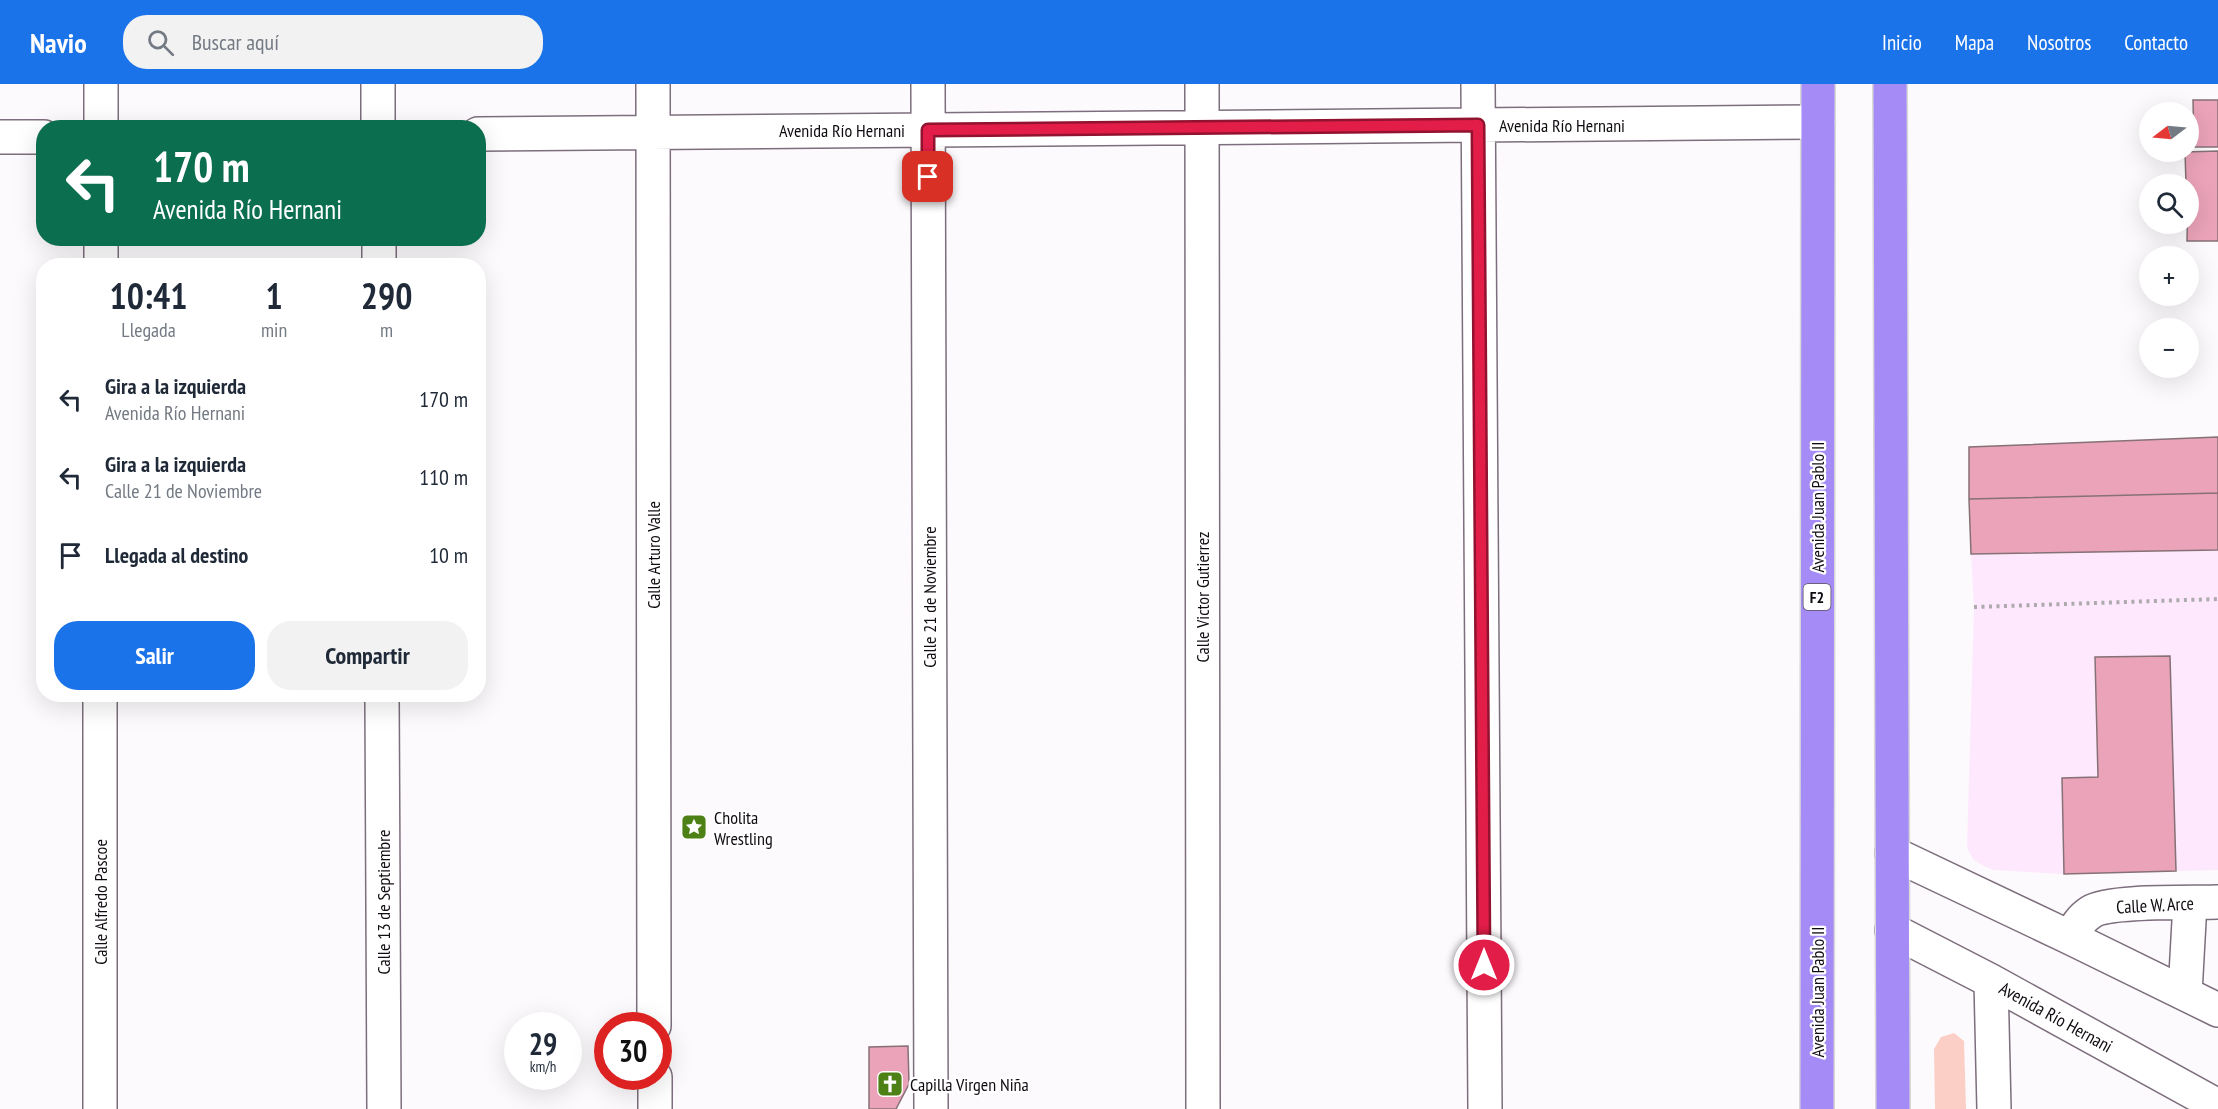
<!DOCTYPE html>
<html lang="es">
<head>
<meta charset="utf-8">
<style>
  body { margin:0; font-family:"PT Sans Narrow",sans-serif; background:#f2f2f3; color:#1f2937; height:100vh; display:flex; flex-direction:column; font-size:22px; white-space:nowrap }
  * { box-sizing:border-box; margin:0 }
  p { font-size:20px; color:#747a83 }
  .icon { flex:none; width:33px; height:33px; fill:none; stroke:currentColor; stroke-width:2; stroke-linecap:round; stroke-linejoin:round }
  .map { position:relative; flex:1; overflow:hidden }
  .sheet { position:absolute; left:36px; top:174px; width:450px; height:444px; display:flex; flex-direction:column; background:#fff; border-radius:24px; box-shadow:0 6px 24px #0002 }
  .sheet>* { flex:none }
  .top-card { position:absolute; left:36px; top:36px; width:450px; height:126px; border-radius:24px; box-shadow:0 6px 24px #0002; background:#0b6e4f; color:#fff; overflow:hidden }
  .needle { width:39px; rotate:254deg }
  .tools { position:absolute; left:2139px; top:18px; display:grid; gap:12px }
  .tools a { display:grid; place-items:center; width:60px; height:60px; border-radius:50%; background:#fff; box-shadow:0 6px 24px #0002; font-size:30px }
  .speed { position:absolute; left:504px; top:928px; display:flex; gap:12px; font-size:30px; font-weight:700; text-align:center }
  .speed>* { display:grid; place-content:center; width:78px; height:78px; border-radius:50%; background:#fff; box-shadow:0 6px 24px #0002; line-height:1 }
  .speed small { font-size:15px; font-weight:400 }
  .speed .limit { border:9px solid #d22; background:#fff; color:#111 }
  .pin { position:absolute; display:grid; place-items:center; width:51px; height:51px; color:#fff; margin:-26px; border-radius:12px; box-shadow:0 3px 9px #0006 }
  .me { position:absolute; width:66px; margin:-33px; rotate:0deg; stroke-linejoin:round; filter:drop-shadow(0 0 4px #0008) }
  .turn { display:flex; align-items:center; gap:21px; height:126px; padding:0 18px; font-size:27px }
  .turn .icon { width:78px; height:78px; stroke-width:2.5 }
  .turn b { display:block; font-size:42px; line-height:51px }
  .eta { display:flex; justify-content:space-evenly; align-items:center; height:102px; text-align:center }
  .eta b { font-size:36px; font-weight:800; line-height:42px }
  .button { display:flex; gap:12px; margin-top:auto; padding:12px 18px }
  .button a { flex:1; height:69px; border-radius:24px; background:#1a73e8; color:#fff; font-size:24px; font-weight:800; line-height:69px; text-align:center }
  .button a+a { background:#f2f2f3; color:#1f2937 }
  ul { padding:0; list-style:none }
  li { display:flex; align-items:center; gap:18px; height:78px; padding:0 18px }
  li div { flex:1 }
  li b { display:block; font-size:22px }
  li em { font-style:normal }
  header { display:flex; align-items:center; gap:36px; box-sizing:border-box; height:84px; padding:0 30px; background:#1a73e8; color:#fff }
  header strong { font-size:28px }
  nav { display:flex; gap:33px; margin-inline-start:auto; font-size:21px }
  .search { width:420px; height:54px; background:#f2f2f3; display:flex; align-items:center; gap:15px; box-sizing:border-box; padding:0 21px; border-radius:24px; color:#747a83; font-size:22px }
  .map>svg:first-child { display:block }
  .built { fill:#fee8fd }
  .green { fill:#fbcfc5 }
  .building { fill:#eba3b9; stroke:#857176; stroke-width:1.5 }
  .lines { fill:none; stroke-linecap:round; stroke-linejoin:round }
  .minor-casing { stroke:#7c6e7c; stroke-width:36 }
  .highway-casing { stroke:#d9d8d9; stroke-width:36 }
  .path { stroke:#adaaad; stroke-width:4; stroke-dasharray:3 4.5; stroke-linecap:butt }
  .minor { stroke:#fff; stroke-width:33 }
  .highway { stroke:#a58bf5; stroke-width:33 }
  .route-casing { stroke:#92132f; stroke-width:15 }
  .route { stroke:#e11d48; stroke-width:10 }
  .labels { text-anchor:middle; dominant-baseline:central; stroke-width:4.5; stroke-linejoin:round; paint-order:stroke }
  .shield { fill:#fff; stroke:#585458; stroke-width:1.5 }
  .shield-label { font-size:16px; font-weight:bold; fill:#100b10 }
  .street-label { font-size:18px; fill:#100b10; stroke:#fff }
  .poi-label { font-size:18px; fill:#100b10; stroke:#fff; text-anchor:start }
</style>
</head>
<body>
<header>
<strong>Navio</strong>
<div class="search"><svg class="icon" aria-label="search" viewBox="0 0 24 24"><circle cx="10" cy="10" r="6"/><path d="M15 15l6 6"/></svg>Buscar aquí</div>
<nav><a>Inicio</a><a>Mapa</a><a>Nosotros</a><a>Contacto</a></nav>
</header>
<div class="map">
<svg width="2218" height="1025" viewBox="0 0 2218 1025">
  <rect width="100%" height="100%" fill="#fdfafd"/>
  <path class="built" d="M2218 409V786L2064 790 1993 786 1980 780 1973 775 1967 764 1974 523 1971 470Z"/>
  <path class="green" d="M1954 949 1964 957 1966 1025H1935L1934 965 1941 953Z"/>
  <path class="building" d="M2193 16H2218V63H2194Z
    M2218 67V157H2187L2188 100H2186L2185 68Z
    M2218 353V409L1969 415V363Z
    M2218 409V466L1971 470 1969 415Z
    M2170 572 2176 787 2064 790 2062 694 2098 693 2095 573Z
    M908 962 909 1000 896 1025H869V963Z"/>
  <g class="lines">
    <defs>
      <path id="minor" d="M101 0V44
        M653 0 654 942
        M928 0 931 1025
        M1202 0 1203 1025
        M1478 0 1485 1025
        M378 44V0
        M478 50 1818 38
        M0 53H44
        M379 154V182
        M101 182V154
        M382 610 384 1025
        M1892 769 2071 854 2218 926
        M1892 846 1991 897 2218 1022
        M2071 854C2076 843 2080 835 2091 828 2109 816 2192 819 2218 818
        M1991 897 1994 1025
        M2185 909 2190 819
        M655 993V1025
        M100 1025V610"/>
      <path id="highway" d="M1890 0 1893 1025
        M1817 1025 1818 0"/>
    </defs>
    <use href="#minor" class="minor-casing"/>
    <use href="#highway" class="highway-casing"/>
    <path class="path" d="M1974 523 2218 515"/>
    <use href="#minor" class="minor"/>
    <use href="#highway" class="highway"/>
  </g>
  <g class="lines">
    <defs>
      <path id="route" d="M928 93V46L1478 41 1484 881"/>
    </defs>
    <use href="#route" class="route-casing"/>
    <use href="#route" class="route"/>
  </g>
  <defs>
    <symbol id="sight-square" viewBox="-11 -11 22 22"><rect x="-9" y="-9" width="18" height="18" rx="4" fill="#4e8115" stroke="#fff"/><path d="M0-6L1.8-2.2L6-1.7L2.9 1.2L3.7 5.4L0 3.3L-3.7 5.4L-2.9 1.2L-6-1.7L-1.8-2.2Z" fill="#fff"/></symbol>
    <symbol id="church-square" viewBox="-11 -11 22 22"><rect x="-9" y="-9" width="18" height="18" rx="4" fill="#4e8115" stroke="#fff"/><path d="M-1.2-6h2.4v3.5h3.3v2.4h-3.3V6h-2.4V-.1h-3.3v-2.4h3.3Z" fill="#fff"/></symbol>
  </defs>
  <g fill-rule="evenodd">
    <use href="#sight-square" x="679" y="728" width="30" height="30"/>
    <use href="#church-square" x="875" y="985" width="30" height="30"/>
  </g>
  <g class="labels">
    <rect class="shield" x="1803.5" y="500" width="27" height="26" rx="4.5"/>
    <g class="shield-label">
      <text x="1817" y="513">F2</text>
    </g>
    <g class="street-label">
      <text x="1562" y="41">Avenida Río Hernani</text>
      <text x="842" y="46">Avenida Río Hernani</text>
      <text transform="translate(1817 423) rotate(-90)">Avenida Juan Pablo II</text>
      <text transform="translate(653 471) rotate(-90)">Calle Arturo Valle</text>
      <text transform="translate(929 513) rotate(-90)">Calle 21 de Noviembre</text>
      <text transform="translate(1202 513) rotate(-90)">Calle Victor Gutierrez</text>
      <text transform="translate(100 818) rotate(-90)">Calle Alfredo Pascoe</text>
      <text transform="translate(383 818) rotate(-90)">Calle 13 de Septiembre</text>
      <text transform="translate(2155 821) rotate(-3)">Calle W. Arce</text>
      <text transform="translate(1817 908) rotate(-90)">Avenida Juan Pablo II</text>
      <text transform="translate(2056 933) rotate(29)">Avenida Río Hernani</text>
    </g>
    <g class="poi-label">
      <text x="714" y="733">Cholita<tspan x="714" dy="21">Wrestling</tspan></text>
      <text x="910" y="1000">Capilla Virgen Niña</text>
    </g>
  </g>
</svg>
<div class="tools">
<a><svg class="needle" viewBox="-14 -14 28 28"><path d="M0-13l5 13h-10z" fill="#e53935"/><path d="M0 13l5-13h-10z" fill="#747a83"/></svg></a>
<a><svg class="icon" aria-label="search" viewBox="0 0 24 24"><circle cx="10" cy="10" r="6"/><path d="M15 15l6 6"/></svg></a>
<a>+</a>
<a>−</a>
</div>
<div class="speed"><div>29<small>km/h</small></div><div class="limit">30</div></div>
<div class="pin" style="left:928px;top:93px;background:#d93025"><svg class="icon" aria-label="arrive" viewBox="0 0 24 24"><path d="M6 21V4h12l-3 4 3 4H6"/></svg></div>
<svg class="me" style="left:1484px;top:881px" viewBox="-20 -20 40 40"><circle r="17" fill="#e11d48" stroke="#fff" stroke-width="3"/><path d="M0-11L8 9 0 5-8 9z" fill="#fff"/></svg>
<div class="top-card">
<div class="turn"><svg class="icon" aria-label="left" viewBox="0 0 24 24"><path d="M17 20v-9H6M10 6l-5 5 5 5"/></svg><div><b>170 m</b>Avenida Río Hernani</div></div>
</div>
<section class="sheet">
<div class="eta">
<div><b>10:41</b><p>Llegada</p></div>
<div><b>1</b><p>min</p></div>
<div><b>290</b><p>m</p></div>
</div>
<ul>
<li><svg class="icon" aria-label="left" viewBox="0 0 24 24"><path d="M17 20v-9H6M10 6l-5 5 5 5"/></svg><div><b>Gira a la izquierda</b><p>Avenida Río Hernani</p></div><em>170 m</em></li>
<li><svg class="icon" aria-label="left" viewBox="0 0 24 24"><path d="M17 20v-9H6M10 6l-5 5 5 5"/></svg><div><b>Gira a la izquierda</b><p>Calle 21 de Noviembre</p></div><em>110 m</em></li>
<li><svg class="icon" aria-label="arrive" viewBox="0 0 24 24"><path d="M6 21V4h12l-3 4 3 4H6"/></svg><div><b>Llegada al destino</b></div><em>10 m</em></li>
</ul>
<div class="button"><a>Salir</a><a>Compartir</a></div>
</section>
</div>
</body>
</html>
